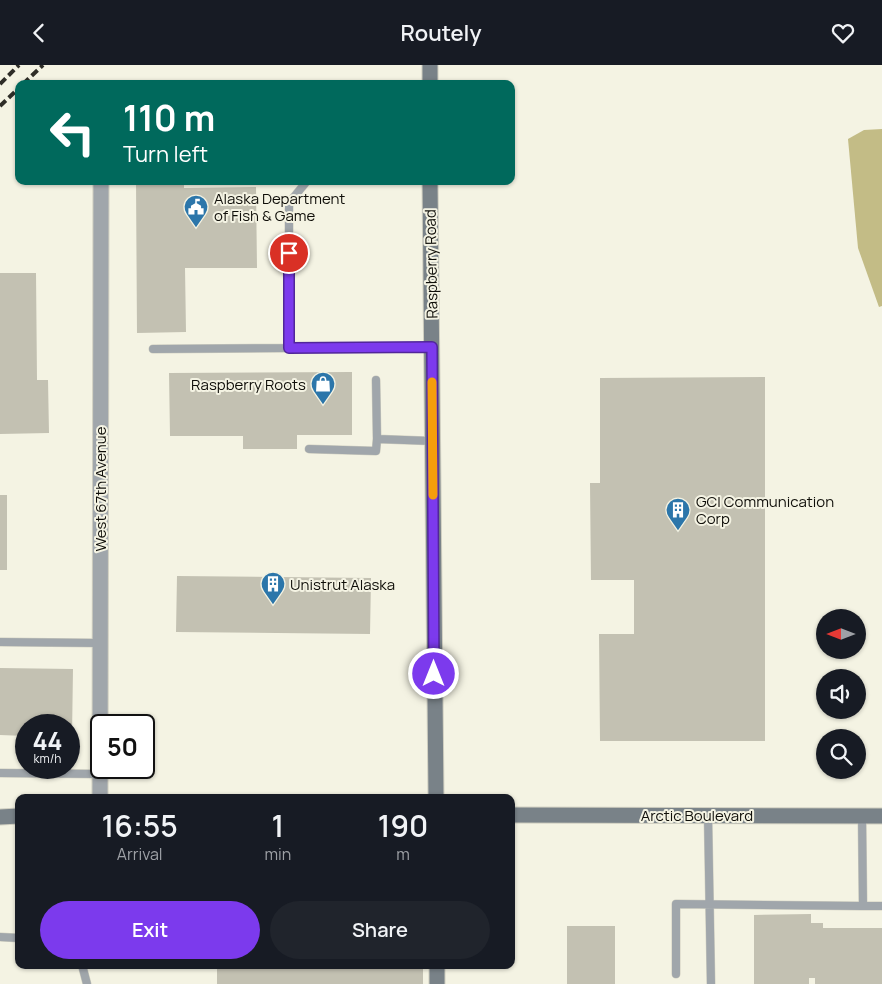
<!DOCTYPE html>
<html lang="en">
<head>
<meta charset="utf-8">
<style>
  body { margin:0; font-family:Manrope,sans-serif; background:#20242c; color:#f1f3f6; height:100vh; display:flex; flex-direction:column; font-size:19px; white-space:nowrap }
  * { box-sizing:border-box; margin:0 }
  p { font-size:16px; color:#9ea1a6 }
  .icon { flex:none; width:28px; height:28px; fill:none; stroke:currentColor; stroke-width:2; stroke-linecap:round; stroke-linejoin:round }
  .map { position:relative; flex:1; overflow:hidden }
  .sheet { position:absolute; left:15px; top:729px; width:500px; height:175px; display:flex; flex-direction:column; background:#171b24; border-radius:10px; box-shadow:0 1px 4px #0004 }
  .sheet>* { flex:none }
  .guide { position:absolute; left:15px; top:15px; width:500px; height:105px; border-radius:10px; box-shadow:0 1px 4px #0004; background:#00695c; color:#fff; overflow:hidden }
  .needle { width:32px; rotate:270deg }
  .fabs { position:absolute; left:816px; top:544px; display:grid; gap:10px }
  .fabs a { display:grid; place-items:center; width:50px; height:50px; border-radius:50%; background:#171b24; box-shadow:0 1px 4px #0004; font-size:25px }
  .speed { position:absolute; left:15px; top:649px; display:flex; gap:10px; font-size:25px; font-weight:700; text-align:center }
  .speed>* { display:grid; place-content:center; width:65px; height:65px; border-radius:50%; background:#171b24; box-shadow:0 1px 4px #0004; line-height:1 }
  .speed small { font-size:12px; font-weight:400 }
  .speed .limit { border:2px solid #111; border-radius:8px; background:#fff; color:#111 }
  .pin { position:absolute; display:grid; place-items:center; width:42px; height:42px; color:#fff; margin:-21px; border:2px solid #fff; border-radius:50%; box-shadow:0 1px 5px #0007 }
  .me { position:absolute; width:55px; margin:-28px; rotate:0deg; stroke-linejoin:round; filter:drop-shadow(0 0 4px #0008) }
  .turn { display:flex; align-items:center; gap:18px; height:105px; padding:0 25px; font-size:22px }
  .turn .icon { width:65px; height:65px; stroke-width:2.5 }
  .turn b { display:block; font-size:35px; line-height:42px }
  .eta { display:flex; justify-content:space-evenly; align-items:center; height:85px; text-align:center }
  .eta b { font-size:30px; font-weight:600; line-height:35px }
  .primary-button { display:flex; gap:10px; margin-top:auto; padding:10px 25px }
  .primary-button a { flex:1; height:58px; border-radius:30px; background:#7c3aed; color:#fff; font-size:20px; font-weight:600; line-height:58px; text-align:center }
  .primary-button a+a { background:#20242c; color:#f1f3f6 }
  header { display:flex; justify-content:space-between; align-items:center; height:65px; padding:0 25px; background:#171b24; font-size:22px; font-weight:600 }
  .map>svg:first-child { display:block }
  .forest { fill:#c3bc86 }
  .building { fill:#c3c1b2 }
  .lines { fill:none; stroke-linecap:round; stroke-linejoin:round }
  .lane-casing { stroke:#cfcec0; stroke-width:9 }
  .street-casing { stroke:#cfcec0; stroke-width:17 }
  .secondary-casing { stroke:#cfcec0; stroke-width:17 }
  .lane { stroke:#a0a6ab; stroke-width:8 }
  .street { stroke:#a0a6ab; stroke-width:15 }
  .secondary { stroke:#798288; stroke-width:15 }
  .rail { stroke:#2e2d27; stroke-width:4; stroke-dasharray:8 4; stroke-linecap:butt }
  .route-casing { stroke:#51269a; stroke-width:12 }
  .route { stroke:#7c3aed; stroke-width:9 }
  .slow { stroke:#f59e0b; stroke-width:9 }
  .labels { text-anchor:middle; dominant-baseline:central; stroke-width:4; stroke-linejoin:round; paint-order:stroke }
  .poi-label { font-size:15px; fill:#0f0e09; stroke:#f4f3e3; text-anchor:start }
  .street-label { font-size:15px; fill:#0f0e09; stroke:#f4f3e3 }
</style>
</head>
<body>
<header><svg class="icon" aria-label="back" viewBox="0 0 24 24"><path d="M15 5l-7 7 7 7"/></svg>Routely<svg class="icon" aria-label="heart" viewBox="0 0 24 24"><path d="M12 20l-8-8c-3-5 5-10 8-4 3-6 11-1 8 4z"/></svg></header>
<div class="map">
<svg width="882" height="919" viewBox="0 0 882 919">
  <rect width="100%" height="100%" fill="#f4f3e3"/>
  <path class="forest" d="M882 64V241L879 242 858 183 848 74 864 65Z"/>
  <path class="building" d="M136 116H184V123L256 122 257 203H185L186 267 137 268Z
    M0 208H36L37 315H48L49 368 0 369Z
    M352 307V370H297V384H243V371H170L169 308Z
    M765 312V676H600L599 569H634V515H591L590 418H600V313Z
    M0 430H7V505H0Z
    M177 511 371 513 370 569 176 567Z
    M0 603 73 604 72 671H69V660H26V671L0 670Z
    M811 849V858H823V863H882V919H815V913H809V919H754V850Z
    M567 861H615V919H567Z
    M217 900H423V919H217Z"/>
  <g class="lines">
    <defs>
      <path id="lane" d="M289 283V138L307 116
        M153 284 432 282
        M376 315 377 374 432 376
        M309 384 376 386 377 374
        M0 577 100 578
        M0 708 100 709
        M708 750 711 919
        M863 841H882
        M0 872 19 873
        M82 900 87 919
        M676 909V839L863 841 862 751"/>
      <path id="street" d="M100 732 101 116"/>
      <path id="secondary" d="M430 0V19
        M430 116 436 732
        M511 750 882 751
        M0 752 19 751
        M437 900V919"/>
    </defs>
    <use href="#lane" class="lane-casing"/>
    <use href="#street" class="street-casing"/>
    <use href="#secondary" class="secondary-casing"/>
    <use href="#lane" class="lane"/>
    <use href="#street" class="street"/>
    <use href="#secondary" class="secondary"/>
    <path class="rail" d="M0 19 19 0
      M23 19 43 0
      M0 41 19 23"/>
  </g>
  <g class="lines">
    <defs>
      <path id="route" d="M289 188V283L432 282 434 609"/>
    </defs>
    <use href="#route" class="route-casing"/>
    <use href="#route" class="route"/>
    <path class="slow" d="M432 317 433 430"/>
  </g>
  <defs>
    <symbol id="civic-pin" viewBox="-11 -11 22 30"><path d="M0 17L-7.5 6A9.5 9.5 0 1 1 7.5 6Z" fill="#2c76aa" stroke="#f4f3e3"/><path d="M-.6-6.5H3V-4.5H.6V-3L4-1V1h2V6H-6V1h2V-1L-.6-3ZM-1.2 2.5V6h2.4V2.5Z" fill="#fff"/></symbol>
    <symbol id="shop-pin" viewBox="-11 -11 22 30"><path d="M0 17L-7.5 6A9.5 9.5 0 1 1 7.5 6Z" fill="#2c76aa" stroke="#f4f3e3"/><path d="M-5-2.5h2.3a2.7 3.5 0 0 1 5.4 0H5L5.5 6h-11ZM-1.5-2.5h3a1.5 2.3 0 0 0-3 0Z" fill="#fff"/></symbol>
    <symbol id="building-pin" viewBox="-11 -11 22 30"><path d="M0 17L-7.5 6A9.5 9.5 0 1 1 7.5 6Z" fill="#2c76aa" stroke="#f4f3e3"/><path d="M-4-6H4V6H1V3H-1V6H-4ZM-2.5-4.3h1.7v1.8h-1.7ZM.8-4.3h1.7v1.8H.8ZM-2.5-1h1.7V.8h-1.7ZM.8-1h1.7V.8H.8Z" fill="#fff"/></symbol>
  </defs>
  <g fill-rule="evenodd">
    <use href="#civic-pin" x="182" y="128" width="28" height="38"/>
    <use href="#shop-pin" x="309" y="305" width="28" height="38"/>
    <use href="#building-pin" x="664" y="431" width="28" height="38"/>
    <use href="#building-pin" x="259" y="505" width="28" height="38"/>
  </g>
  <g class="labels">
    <g class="poi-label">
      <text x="214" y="133">Alaska Department<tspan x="214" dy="17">of Fish &amp; Game</tspan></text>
      <text x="306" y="319" text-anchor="end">Raspberry Roots</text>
      <text x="696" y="436">GCI Communication<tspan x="696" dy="17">Corp</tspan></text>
      <text x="290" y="519">Unistrut Alaska</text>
    </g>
    <g class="street-label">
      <text transform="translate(431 199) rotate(-91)">Raspberry Road</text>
      <text transform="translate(100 424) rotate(-90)">West 67th Avenue</text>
      <text x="697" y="750">Arctic Boulevard</text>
    </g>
  </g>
</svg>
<div class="fabs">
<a><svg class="needle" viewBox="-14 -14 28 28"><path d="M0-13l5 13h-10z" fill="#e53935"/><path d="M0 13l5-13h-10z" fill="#9ea1a6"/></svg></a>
<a><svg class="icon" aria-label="sound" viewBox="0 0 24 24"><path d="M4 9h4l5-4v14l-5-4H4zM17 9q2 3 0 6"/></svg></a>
<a><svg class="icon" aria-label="search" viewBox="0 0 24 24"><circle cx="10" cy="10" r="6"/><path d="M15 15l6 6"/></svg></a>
</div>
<div class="speed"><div>44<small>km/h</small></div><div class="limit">50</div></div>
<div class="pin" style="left:289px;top:188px;background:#d93025"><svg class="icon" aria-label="arrive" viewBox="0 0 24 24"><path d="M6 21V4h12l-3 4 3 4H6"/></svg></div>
<svg class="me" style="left:434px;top:609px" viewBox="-20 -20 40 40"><circle r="17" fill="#7c3aed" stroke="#fff" stroke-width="3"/><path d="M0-11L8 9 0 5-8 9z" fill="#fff"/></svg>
<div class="guide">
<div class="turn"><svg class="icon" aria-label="left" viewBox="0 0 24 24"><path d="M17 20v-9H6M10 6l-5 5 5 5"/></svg><div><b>110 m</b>Turn left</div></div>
</div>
<section class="sheet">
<div class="eta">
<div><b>16:55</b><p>Arrival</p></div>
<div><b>1</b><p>min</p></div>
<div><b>190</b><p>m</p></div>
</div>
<div class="primary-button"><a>Exit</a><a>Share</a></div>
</section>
</div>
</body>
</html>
